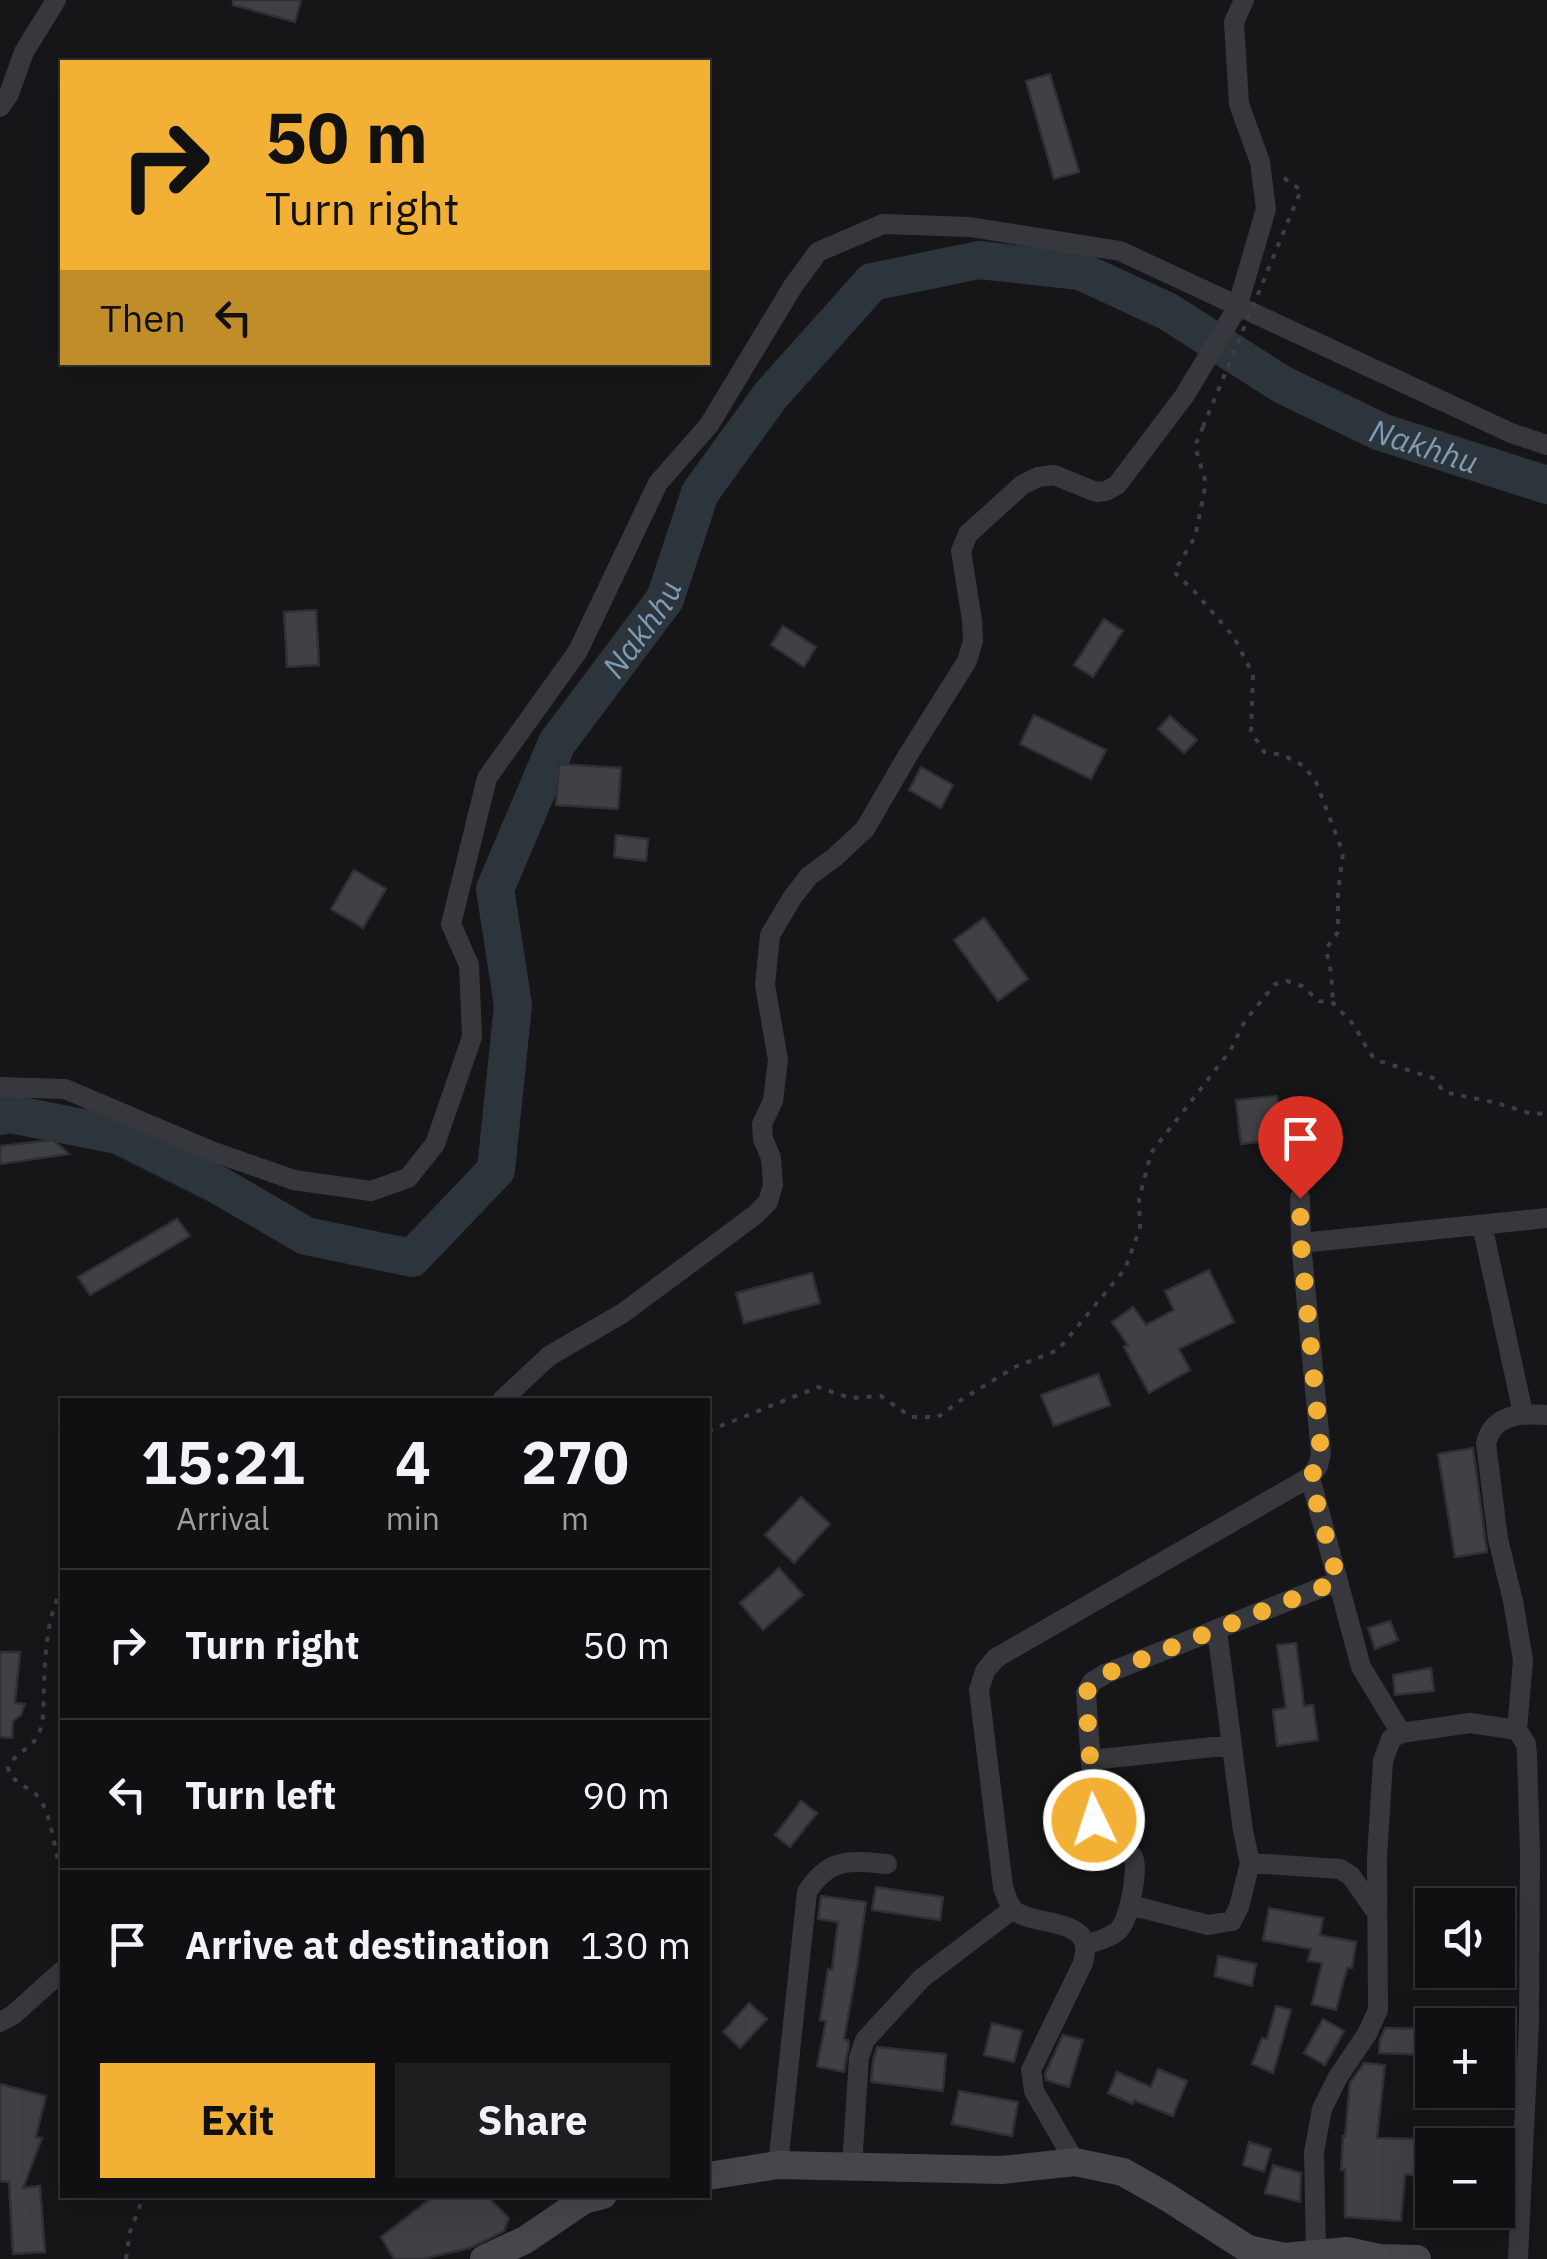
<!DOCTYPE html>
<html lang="en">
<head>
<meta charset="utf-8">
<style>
  body { margin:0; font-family:"IBM Plex Sans",sans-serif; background:#1e1e20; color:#f1f3f6; height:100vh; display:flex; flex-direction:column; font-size:38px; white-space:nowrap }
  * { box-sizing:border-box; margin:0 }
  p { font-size:32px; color:#9c9d9f }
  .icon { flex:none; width:55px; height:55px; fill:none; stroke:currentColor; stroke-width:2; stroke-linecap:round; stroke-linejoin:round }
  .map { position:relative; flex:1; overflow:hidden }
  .details { position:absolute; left:60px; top:1398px; width:650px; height:800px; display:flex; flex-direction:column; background:#101012; border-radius:0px; box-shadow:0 10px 40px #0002,0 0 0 2px #303032 }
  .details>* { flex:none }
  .hud { position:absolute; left:60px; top:60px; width:650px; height:305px; border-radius:0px; box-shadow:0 10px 40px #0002,0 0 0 2px #303032; background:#f2b134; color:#111; overflow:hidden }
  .buttons { position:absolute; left:1415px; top:1888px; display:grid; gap:20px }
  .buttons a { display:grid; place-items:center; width:100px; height:100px; border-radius:0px; background:#101012; box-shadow:0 10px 40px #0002,0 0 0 2px #303032; font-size:50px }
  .pin { position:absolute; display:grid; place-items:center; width:85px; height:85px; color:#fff; margin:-102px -42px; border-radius:50% 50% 50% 0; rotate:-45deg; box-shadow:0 0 10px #0007 }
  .pin .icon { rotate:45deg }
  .me { position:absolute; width:110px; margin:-55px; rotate:356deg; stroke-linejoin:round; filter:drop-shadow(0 0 8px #0008) }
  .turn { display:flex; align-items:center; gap:35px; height:210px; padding:0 40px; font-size:45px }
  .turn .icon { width:130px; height:130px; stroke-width:2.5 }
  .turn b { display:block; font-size:70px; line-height:85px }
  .then { display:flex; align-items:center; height:95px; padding:0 40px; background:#0003; gap:20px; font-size:38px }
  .eta { display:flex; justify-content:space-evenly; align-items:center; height:170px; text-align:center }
  .eta b { font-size:60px; font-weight:800; line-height:70px }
  .button { display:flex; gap:20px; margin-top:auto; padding:20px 40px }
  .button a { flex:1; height:115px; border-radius:0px; background:#f2b134; color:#111; font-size:40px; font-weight:800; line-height:115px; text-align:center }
  .button a+a { background:#1e1e20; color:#f1f3f6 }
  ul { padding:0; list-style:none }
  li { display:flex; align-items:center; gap:30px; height:150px; padding:0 40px; border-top:2px solid #303032 }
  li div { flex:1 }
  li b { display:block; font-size:38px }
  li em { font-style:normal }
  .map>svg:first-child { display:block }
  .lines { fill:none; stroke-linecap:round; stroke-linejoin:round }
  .river { stroke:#2c353c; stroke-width:38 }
  .building { fill:#404145; stroke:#303034; stroke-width:2.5 }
  .path { stroke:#3d3f44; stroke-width:4; stroke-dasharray:5 8; stroke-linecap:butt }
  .minor { stroke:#37383d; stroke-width:20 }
  .secondary { stroke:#45474d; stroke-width:28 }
  .path-bridge { stroke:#3d3f44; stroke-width:4; stroke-dasharray:5 8; stroke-linecap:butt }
  .route { stroke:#f2b134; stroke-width:18; stroke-dasharray:0 32.4 }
  .labels { text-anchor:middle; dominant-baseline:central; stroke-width:10; stroke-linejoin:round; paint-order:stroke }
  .water-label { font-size:32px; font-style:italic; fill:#7f9bb3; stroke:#111113 }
</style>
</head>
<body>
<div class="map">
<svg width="1547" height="2259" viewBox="0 0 1547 2259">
  <rect width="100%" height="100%" fill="#161618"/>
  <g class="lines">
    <path class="river" id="s1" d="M0 1116 11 1114 118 1135 220 1186 306 1236 412 1258 496 1170 513 1005 495 889 557 743 665 599 700 493 771 395 872 282 979 260 1080 271 1167 311 1283 385 1381 432 1547 485"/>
  </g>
  <path class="building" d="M233 0H301L295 22 233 5Z
    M1050 74 1079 172 1054 179 1026 81Z
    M316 610 319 665 287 667 284 612Z
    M1104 619 1123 631 1093 677 1074 665Z
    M783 626 816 647 804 667 771 645Z
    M1034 715 1106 750 1091 779 1020 744Z
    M1170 716 1197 740 1184 753 1158 729Z
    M559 764 621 768 618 809 556 805Z
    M921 767 953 785 941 808 909 790Z
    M616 835 648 839 646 861 614 857Z
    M354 870 386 889 363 928 331 909Z
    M984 918 1028 979 998 1001 954 940Z
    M1277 1096 1282 1139 1241 1144 1236 1100Z
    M53 1140 69 1154 0 1164V1146Z
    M177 1219 190 1236 90 1295 78 1277Z
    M1209 1270 1234 1322 1179 1349 1190 1370 1149 1393 1124 1347 1128 1345 1112 1322 1133 1307 1146 1325 1174 1310 1165 1291Z
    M812 1273 820 1303 744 1323 736 1293Z
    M1098 1374 1110 1405 1054 1426 1041 1395Z
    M1473 1448 1487 1552 1455 1557 1438 1454Z
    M801 1497 830 1524 794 1563 765 1535Z
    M779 1568 803 1595 763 1630 740 1603Z
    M1390 1621 1398 1640 1375 1649 1368 1628Z
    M1296 1643 1304 1706 1313 1705 1318 1740 1277 1746 1273 1710 1286 1708 1277 1645Z
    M0 1652H20L15 1703 25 1704 21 1715 13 1721 12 1738 0 1737Z
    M1431 1668 1434 1691 1395 1695 1393 1675Z
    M801 1801 817 1813 790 1847 775 1835Z
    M876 1887 943 1897 940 1920 872 1910Z
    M821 1896 866 1902 857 1967 844 2039 848 2040 849 2044 844 2072 817 2066 826 2021 820 2020 828 1969 832 1970 838 1922 818 1919Z
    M1269 1908 1323 1918 1320 1935 1356 1942 1352 1968H1347L1336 2010 1312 2004 1322 1963 1308 1961 1311 1949 1263 1940Z
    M1218 1956 1256 1964 1252 1986 1215 1976Z
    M749 2003 767 2019 740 2048 723 2032Z
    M1276 2006 1291 2010 1273 2073 1252 2064 1262 2038 1267 2039Z
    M1323 2019 1344 2031 1325 2065 1304 2053Z
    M992 2023 1022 2031 1014 2062 984 2055Z
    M1385 2028 1430 2029 1429 2055 1379 2053 1380 2039Z
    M1063 2035 1083 2040 1069 2087 1046 2080 1045 2074Z
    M877 2047 946 2054 943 2091 871 2082 873 2061Z
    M1364 2063 1385 2065 1377 2138 1429 2139 1428 2175H1405L1401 2221 1345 2217V2170H1341L1343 2136 1345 2137 1350 2083Z
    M1158 2069 1187 2081 1173 2116 1134 2100 1133 2104 1108 2093 1117 2072 1151 2087Z
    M0 2084 46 2096 36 2137 42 2138 23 2188 40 2186 45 2252 13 2254 9 2182 0 2181Z
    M959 2091 1018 2102 1012 2136 952 2124Z
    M1249 2142 1271 2149 1264 2172 1243 2165Z
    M1273 2165 1301 2173 1300 2202 1265 2193Z
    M435 2195H486L509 2218 504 2231 470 2248 422 2259H394L381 2237Z"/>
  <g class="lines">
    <path class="path" d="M1284 178 1301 190
      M1203 427 1195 446 1206 483 1195 537 1174 572 1194 591 1234 637 1253 675 1251 731 1264 752 1283 755 1304 766 1316 782 1343 853 1338 893V932L1326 949 1331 972 1333 1003
      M708 1431 818 1387 850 1398 881 1396 911 1417H938L961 1400 1015 1367 1058 1350 1125 1269 1140 1228 1139 1199 1151 1153 1230 1051 1245 1021 1275 984 1287 981 1302 986 1319 1001 1333 1003 1354 1025 1369 1052 1376 1060 1433 1078 1444 1092 1497 1103 1529 1113 1547 1114
      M62 1587C47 1619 45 1652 44 1687 43 1702 45 1719 39 1733 33 1749 16 1751 8 1767 11 1785 30 1785 40 1799 52 1818 55 1853 62 1876
      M126 2259 130 2232 144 2195"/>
    <path class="minor" d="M0 107 9 94 24 52 56 0
      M0 1087 65 1089 211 1151 294 1180 371 1191 408 1178 435 1144 472 1037 469 965 451 924 487 778 578 651 658 483 709 425 793 286 818 252 883 224 970 227 1120 251 1511 433 1547 445
      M1482 1225 1523 1413
      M1301 1243 1547 1218
      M502 1400 549 1356 623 1313 755 1215 768 1202 773 1185 771 1158 763 1139 762 1124 773 1101 778 1060 765 985 770 935 792 898 809 876 835 857 865 829 908 755 967 661 973 641 972 620 961 551 968 534 1022 485 1038 477 1054 475 1096 492 1106 491 1117 485 1185 395 1237 308 1266 209 1260 162 1239 104 1234 22 1244 0
      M1310 1477 1361 1667 1401 1733
      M1517 1730 1523 1660 1513 1601 1498 1539 1486 1443C1493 1414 1521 1413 1547 1415
      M1091 1760 1232 1745
      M1250 1863 1340 1869 1351 1876 1377 1913
      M1130 1905 1208 1925 1232 1921 1239 1907 1250 1863 1243 1831 1217 1630
      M1086 1945C1097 1940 1114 1938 1121 1927 1129 1916 1139 1868 1133 1857 1122 1839 1102 1853 1095 1820L1086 1693 1092 1682 1105 1674 1338 1581
      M0 2022 13 2015 62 1971
      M1075 2162 1034 2091 1031 2070 1083 1963C1084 1957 1086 1952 1085 1946 1082 1918 1029 1925 1014 1910 1008 1904 1006 1895 1003 1887L979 1690 985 1671 996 1658 1310 1477 1318 1466 1321 1453 1301 1243 1300 1198
      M778 2165 807 1892C829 1857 850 1861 887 1864
      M852 2165 859 2058 865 2040 922 1978 1013 1909
      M1316 2253 1314 2152 1322 2109 1338 2077 1367 2034 1378 2010 1377 1858 1383 1761 1391 1739 1401 1733 1470 1723 1517 1730 1526 1744 1527 1755 1530 1854 1529 2023 1518 2259"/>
    <path class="secondary" d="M708 2176 778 2165 1002 2170 1075 2162 1123 2172 1167 2197 1248 2249 1284 2257 1347 2251 1379 2258 1417 2259
      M484 2259 525 2240 584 2200 603 2195"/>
    <path class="path-bridge" d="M1203 427 1301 190"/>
  </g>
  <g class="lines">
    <path class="route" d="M1094 1820 1086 1694 1092 1682 1105 1674 1338 1581 1310 1477 1318 1466 1321 1453 1301 1244 1300 1198"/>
  </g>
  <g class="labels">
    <g class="water-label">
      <text stroke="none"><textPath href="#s1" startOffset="2168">Nakhhu</textPath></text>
      <text stroke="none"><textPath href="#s1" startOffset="1148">Nakhhu</textPath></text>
    </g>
  </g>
</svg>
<div class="buttons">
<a><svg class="icon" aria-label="sound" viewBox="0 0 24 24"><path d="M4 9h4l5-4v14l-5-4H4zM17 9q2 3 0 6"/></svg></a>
<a>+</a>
<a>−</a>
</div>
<div class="pin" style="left:1300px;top:1198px;background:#d93025"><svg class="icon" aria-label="arrive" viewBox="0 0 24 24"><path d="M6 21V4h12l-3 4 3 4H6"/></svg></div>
<svg class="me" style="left:1094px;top:1820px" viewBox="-20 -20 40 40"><circle r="17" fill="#f2b134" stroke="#fff" stroke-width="3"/><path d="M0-11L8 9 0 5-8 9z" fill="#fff"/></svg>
<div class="hud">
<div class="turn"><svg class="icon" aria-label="right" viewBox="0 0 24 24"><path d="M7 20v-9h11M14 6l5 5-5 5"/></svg><div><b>50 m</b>Turn right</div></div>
<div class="then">Then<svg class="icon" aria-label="left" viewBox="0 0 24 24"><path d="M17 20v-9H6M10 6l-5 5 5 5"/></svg></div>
</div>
<section class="details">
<div class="eta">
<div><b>15:21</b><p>Arrival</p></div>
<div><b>4</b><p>min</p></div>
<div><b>270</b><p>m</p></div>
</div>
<ul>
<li><svg class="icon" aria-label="right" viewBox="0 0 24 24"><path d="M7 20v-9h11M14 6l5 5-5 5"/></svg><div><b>Turn right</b></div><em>50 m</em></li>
<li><svg class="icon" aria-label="left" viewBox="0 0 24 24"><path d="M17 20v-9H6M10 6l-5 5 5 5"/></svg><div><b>Turn left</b></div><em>90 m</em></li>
<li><svg class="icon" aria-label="arrive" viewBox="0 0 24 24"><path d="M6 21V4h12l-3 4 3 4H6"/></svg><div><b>Arrive at destination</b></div><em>130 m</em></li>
</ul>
<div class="button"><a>Exit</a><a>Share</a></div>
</section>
</div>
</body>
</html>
